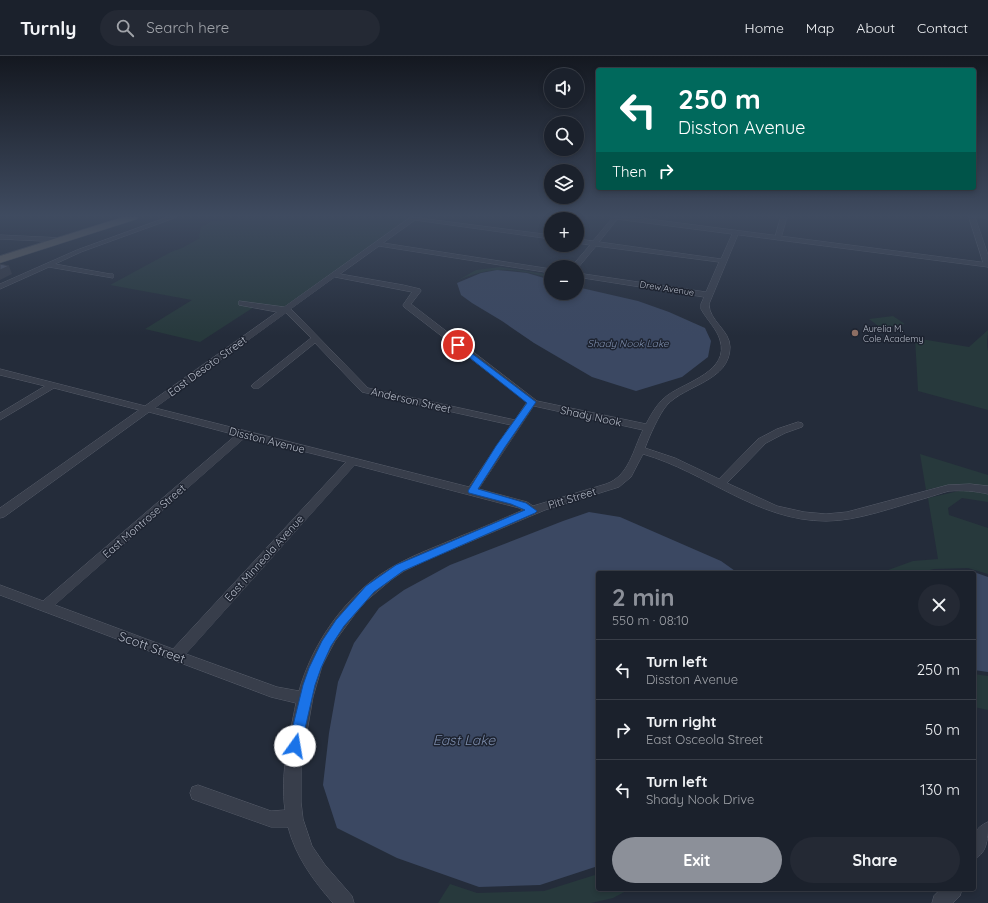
<!DOCTYPE html>
<html lang="en">
<head>
<meta charset="utf-8">
<style>
  body { margin:0; font-family:Quicksand,sans-serif; background:#242934; color:#f1f3f6; height:100vh; display:flex; flex-direction:column; font-size:15px; white-space:nowrap }
  * { box-sizing:border-box; margin:0 }
  p { font-size:13px; color:#a0a3a9 }
  .icon { flex:none; width:22px; height:22px; fill:none; stroke:currentColor; stroke-width:2; stroke-linecap:round; stroke-linejoin:round }
  .map { position:relative; flex:1; overflow:hidden }
  .details { position:absolute; left:596px; top:515px; width:380px; height:320px; display:flex; flex-direction:column; background:#1b212c; border-radius:4px; box-shadow:0 2px 6px #0003,0 0 0 1px #393e48 }
  .details>* { flex:none }
  .banner { position:absolute; left:596px; top:12px; width:380px; height:122px; border-radius:4px; box-shadow:0 2px 6px #0003,0 0 0 1px #393e48; background:#00695c; color:#fff; overflow:hidden }
  .tools { position:absolute; left:544px; top:12px; display:grid; gap:8px }
  .tools a { display:grid; place-items:center; width:40px; height:40px; border-radius:50%; background:#1b212c; box-shadow:0 2px 6px #0003,0 0 0 1px #393e48; font-size:20px }
  .pin { position:absolute; display:grid; place-items:center; width:34px; height:34px; color:#fff; margin:-17px; border:2px solid #fff; border-radius:50%; box-shadow:0 1px 4px #0007 }
  .me { position:absolute; width:44px; margin:-22px; rotate:13deg; stroke-linejoin:round; filter:drop-shadow(0 0 3px #0008) }
  .turn { display:flex; align-items:center; gap:14px; height:84px; padding:0 16px; font-size:18px }
  .turn .icon { width:52px; height:52px; stroke-width:2.5 }
  .turn b { display:block; font-size:28px; line-height:34px }
  .then { display:flex; align-items:center; height:38px; padding:0 16px; background:#0003; gap:8px; font-size:15px }
  .round { display:grid; place-items:center; flex:none; width:42px; height:42px; border-radius:21px; background:#242934 }
  .overview { display:flex; align-items:center; justify-content:space-between; height:68px; padding:0 16px }
  h1 { font-size:24px; font-weight:700; line-height:30px; color:#8c9099 }
  .primary-button { display:flex; gap:8px; margin-top:auto; padding:8px 16px }
  .primary-button a { flex:1; height:46px; border-radius:24px; background:#8c9099; color:#fff; font-size:16px; font-weight:700; line-height:46px; text-align:center }
  .primary-button a+a { background:#242934; color:#f1f3f6 }
  ul { padding:0; list-style:none }
  li { display:flex; align-items:center; gap:12px; height:60px; padding:0 16px; border-top:1px solid #393e48 }
  li div { flex:1 }
  li b { display:block; font-size:15px }
  li em { font-style:normal }
  header { display:flex; align-items:center; gap:24px; box-sizing:border-box; height:56px; padding:0 20px; background:#1b212c; border-bottom:1px solid #393e48 }
  header strong { font-size:19px }
  nav { display:flex; gap:22px; margin-inline-start:auto; font-size:14px }
  .search { width:280px; height:36px; background:#242934; display:flex; align-items:center; gap:10px; box-sizing:border-box; padding:0 14px; border-radius:22px; color:#a0a3a9; font-size:15px }
  .map>svg:first-child { display:block }
  .green { fill:#27393c }
  .water { fill:#3b4862 }
  .lines { fill:none; stroke-linecap:round; stroke-linejoin:round }
  .minor-casing { stroke:#565c69; stroke-width:1 }
  .tertiary-casing { stroke:#565c69; stroke-width:1 }
  .trunk-casing { stroke:#434956; stroke-width:1 }
  .minor { fill:#383e4b; fill-rule:evenodd }
  .tertiary { fill:#383e4b; fill-rule:evenodd }
  .trunk { fill:#636260; fill-rule:evenodd }
  .shaded-wall { fill:#343945 }
  .building { fill:#4b5263; stroke:#343945 }
  .route { fill:#1a73e8; stroke:#114b97 }
  .education-dot { fill:#8d6e63; stroke:#1d2330; stroke-width:1.5 }
  .labels { text-anchor:middle; dominant-baseline:central; stroke-width:3; stroke-linejoin:round; paint-order:stroke }
  .far-street-label { font-size:9px; fill:#b3b9c6; stroke:#1d2330 }
  .far-poi-label { font-size:9px; fill:#b3b9c6; stroke:#1d2330; text-anchor:start }
  .far-water-label { font-size:10px; font-style:italic; fill:#7d8dac; stroke:#1d2330 }
  .street-label { font-size:11px; fill:#b3b9c6; stroke:#1d2330 }
  .near-street-label { font-size:13px; fill:#b3b9c6; stroke:#1d2330 }
  .near-water-label { font-size:14px; font-style:italic; fill:#7d8dac; stroke:#1d2330 }
</style>
</head>
<body>
<header>
<strong>Turnly</strong>
<div class="search"><svg class="icon" aria-label="search" viewBox="0 0 24 24"><circle cx="10" cy="10" r="6"/><path d="M15 15l6 6"/></svg>Search here</div>
<nav><a>Home</a><a>Map</a><a>About</a><a>Contact</a></nav>
</header>
<div class="map">
<svg width="988" height="847" viewBox="0 0 988 847">
  <rect width="100%" height="100%" fill="#242c3a"/>
  <path class="green" d="M239 161H411L278 256 254 251 200 286 145 273 192 244 110 229 171 196 182 192 200 182 199 180 201 171 212 165 234 164Z
    M500 211 551 219V222C514 212 491 209 455 226L476 214Z
    M893 260 905 268 881 272 869 263Z
    M988 274C988 281 986 288 988 295V354L918 335 915 282 969 291Z
    M920 398 988 419V432C966 426 948 428 926 434Z
    M963 434 988 437V446L962 442 948 452 949 459 988 472V518L968 512 934 513 918 517H880L913 505 938 503 928 442Z
    M974 618 988 620V654L974 651Z
    M598 818V833H630L613 842 591 847H438L450 828 477 837 544 835Z"/>
  <path class="water" d="M497 214 527 217 551 224V237H577V231L638 245 669 256 705 272 711 285 708 301 682 321 636 335 592 321 534 287 502 265 472 247 461 239 457 227 481 217Z
    M589 456 620 461 721 505 738 517H598V810L540 829 479 831 397 802 337 772 323 729 329 677 338 626 354 587 379 552 404 534 450 509 563 465Z
    M971 515 988 521V616L974 614V517H934Z"/>
  <g class="lines">
    <defs>
      <path id="minor" d="M168 161H177L81 196 55 208 110 218H113V222L49 211 0 233V228L77 194Z
        M411 161 551 179V183L415 164 383 187 551 213V217L379 190 340 218 403 229 420 233 421 235 411 248 537 345 646 368C652 357 658 346 668 339 686 326 730 315 720 284 717 273 707 264 701 253V248L704 241 577 221V217L706 236 719 206 596 190 577 213V211H571L590 189 577 187V183L593 185 613 161H619L599 186 721 203 733 176 738 175 739 176 709 248C709 265 730 274 730 291 730 325 685 329 667 349 659 358 649 381 645 392L675 402 719 423 758 383 777 373 798 366 802 367 803 369 802 371 785 377 766 387 727 427 777 450 804 456 826 458 847 456 948 429 970 428 988 430V438C975 435 962 434 949 435 941 437 933 440 926 442 894 451 858 465 826 465 757 465 706 416 643 398L631 421 619 431 545 454 429 503 404 515 391 524 366 545 355 558 335 585 322 610 313 641 301 710V746L303 763 312 790 325 809 352 840 354 847H333C313 824 296 801 288 771H271L192 743 190 737 192 731 198 729 271 755 285 754C280 718 289 683 296 647L271 641 0 539V529L43 545 236 379 149 356 4 461 0 462V452L139 354 54 332 0 364V357L45 330 0 319V313L145 350 277 256 239 249V245L284 251ZM335 221 412 236 403 249 404 251 527 346 515 364 368 332 291 253ZM286 257 311 282 253 328 251 330 253 332H259L315 287 362 336 511 369 469 431 155 352ZM534 350 643 374C633 394 629 420 606 428L533 450 527 446 479 433ZM246 381 346 406 173 593 55 549ZM355 409 519 452 523 454C502 463 482 472 461 480 434 492 406 501 381 518 342 545 312 589 299 635L277 631 186 598Z
        M781 161H787L781 182 778 184 775 182Z
        M969 161H975L988 199V211L984 209Z
        M980 161H988V163Z
        M0 179 63 182 66 184 63 186 0 183Z
        M988 766C988 781 988 797 974 803 974 786 969 774 988 766Z
        M941 833H962L960 840 953 847H932L934 840Z"/>
      <path id="tertiary" d="M612 161H633L988 207V211L616 163Z"/>
      <path id="trunk" d="M123 161H138L137 163 0 207V200Z"/>
    </defs>
    <use href="#minor" class="minor-casing"/>
    <use href="#tertiary" class="tertiary-casing"/>
    <use href="#trunk" class="trunk-casing"/>
    <use href="#minor" class="minor"/>
    <use href="#tertiary" class="tertiary"/>
    <use href="#trunk" class="trunk"/>
  </g>
  <path class="shaded-wall" d="M9 210 12 218 0 224V214Z"/>
  <path class="building" d="M0 208 9 210 0 214Z"/>
  <linearGradient id="sky" x2="0" y2="1"><stop stop-color="#141820"/><stop offset="0.57" stop-color="#3f4b60"/><stop offset="1" stop-color="#3f4b60" stop-opacity="0"/></linearGradient>
  <rect width="988" height="280" fill="url(#sky)"/>
  <path class="route" d="M458 287 536 346 505 391 478 433 526 447 537 455 535 457 403 515 374 536 344 570 331 590 321 612 315 629 301 690 300 694 295 696 290 694 288 690 303 629 309 612 322 585 336 564 366 530 396 509 525 454 511 448 469 437 468 435 496 390 527 347 456 291V288Z"/>
  <circle class="education-dot" cx="855" cy="277" r="4"/>
  <g class="labels">
    <g class="far-street-label">
      <text transform="translate(667 232) rotate(9)">Drew Avenue</text>
    </g>
    <g class="far-poi-label">
      <text x="863" y="272">Aurelia M.<tspan x="863" dy="10">Cole Academy</tspan></text>
    </g>
    <g class="far-water-label">
      <text x="628" y="287">Shady Nook Lake</text>
    </g>
    <g class="street-label">
      <text transform="translate(207 310) rotate(-36)">East Desoto Street</text>
      <text transform="translate(411 344) rotate(13)">Anderson Street</text>
      <text transform="translate(591 360) rotate(12)">Shady Nook</text>
      <text transform="translate(267 384) rotate(14)">Disston Avenue</text>
      <text transform="translate(572 442) rotate(-17)">Pitt Street</text>
      <text transform="translate(144 465) rotate(-41)">East Montrose Street</text>
      <text transform="translate(264 502) rotate(-48)">East Minneola Avenue</text>
    </g>
    <g class="near-street-label">
      <text transform="translate(152 591) rotate(20)">Scott Street</text>
    </g>
    <g class="near-water-label">
      <text x="464" y="684">East Lake</text>
    </g>
  </g>
</svg>
<div class="tools">
<a><svg class="icon" aria-label="sound" viewBox="0 0 24 24"><path d="M4 9h4l5-4v14l-5-4H4zM17 9q2 3 0 6"/></svg></a>
<a><svg class="icon" aria-label="search" viewBox="0 0 24 24"><circle cx="10" cy="10" r="6"/><path d="M15 15l6 6"/></svg></a>
<a><svg class="icon" aria-label="layers" viewBox="0 0 24 24"><path d="M12 4l9 5-9 5-9-5zM3 14l9 5 9-5"/></svg></a>
<a>+</a>
<a>−</a>
</div>
<div class="pin" style="left:458px;top:289px;background:#d93025"><svg class="icon" aria-label="arrive" viewBox="0 0 24 24"><path d="M6 21V4h12l-3 4 3 4H6"/></svg></div>
<svg class="me" style="left:295px;top:690px" viewBox="-20 -20 40 40"><circle r="19" fill="#fff"/><path d="M0-13L10 11 0 6-10 11z" fill="#1a73e8"/></svg>
<div class="banner">
<div class="turn"><svg class="icon" aria-label="left" viewBox="0 0 24 24"><path d="M17 20v-9H6M10 6l-5 5 5 5"/></svg><div><b>250 m</b>Disston Avenue</div></div>
<div class="then">Then<svg class="icon" aria-label="right" viewBox="0 0 24 24"><path d="M7 20v-9h11M14 6l5 5-5 5"/></svg></div>
</div>
<section class="details">
<div class="overview"><div><h1>2 min</h1><p>550 m · 08:10</p></div><a class="round"><svg class="icon" aria-label="close" viewBox="0 0 24 24"><path d="M6 6l12 12M18 6L6 18"/></svg></a></div>
<ul>
<li><svg class="icon" aria-label="left" viewBox="0 0 24 24"><path d="M17 20v-9H6M10 6l-5 5 5 5"/></svg><div><b>Turn left</b><p>Disston Avenue</p></div><em>250 m</em></li>
<li><svg class="icon" aria-label="right" viewBox="0 0 24 24"><path d="M7 20v-9h11M14 6l5 5-5 5"/></svg><div><b>Turn right</b><p>East Osceola Street</p></div><em>50 m</em></li>
<li><svg class="icon" aria-label="left" viewBox="0 0 24 24"><path d="M17 20v-9H6M10 6l-5 5 5 5"/></svg><div><b>Turn left</b><p>Shady Nook Drive</p></div><em>130 m</em></li>
</ul>
<div class="primary-button"><a>Exit</a><a>Share</a></div>
</section>
</div>
</body>
</html>
